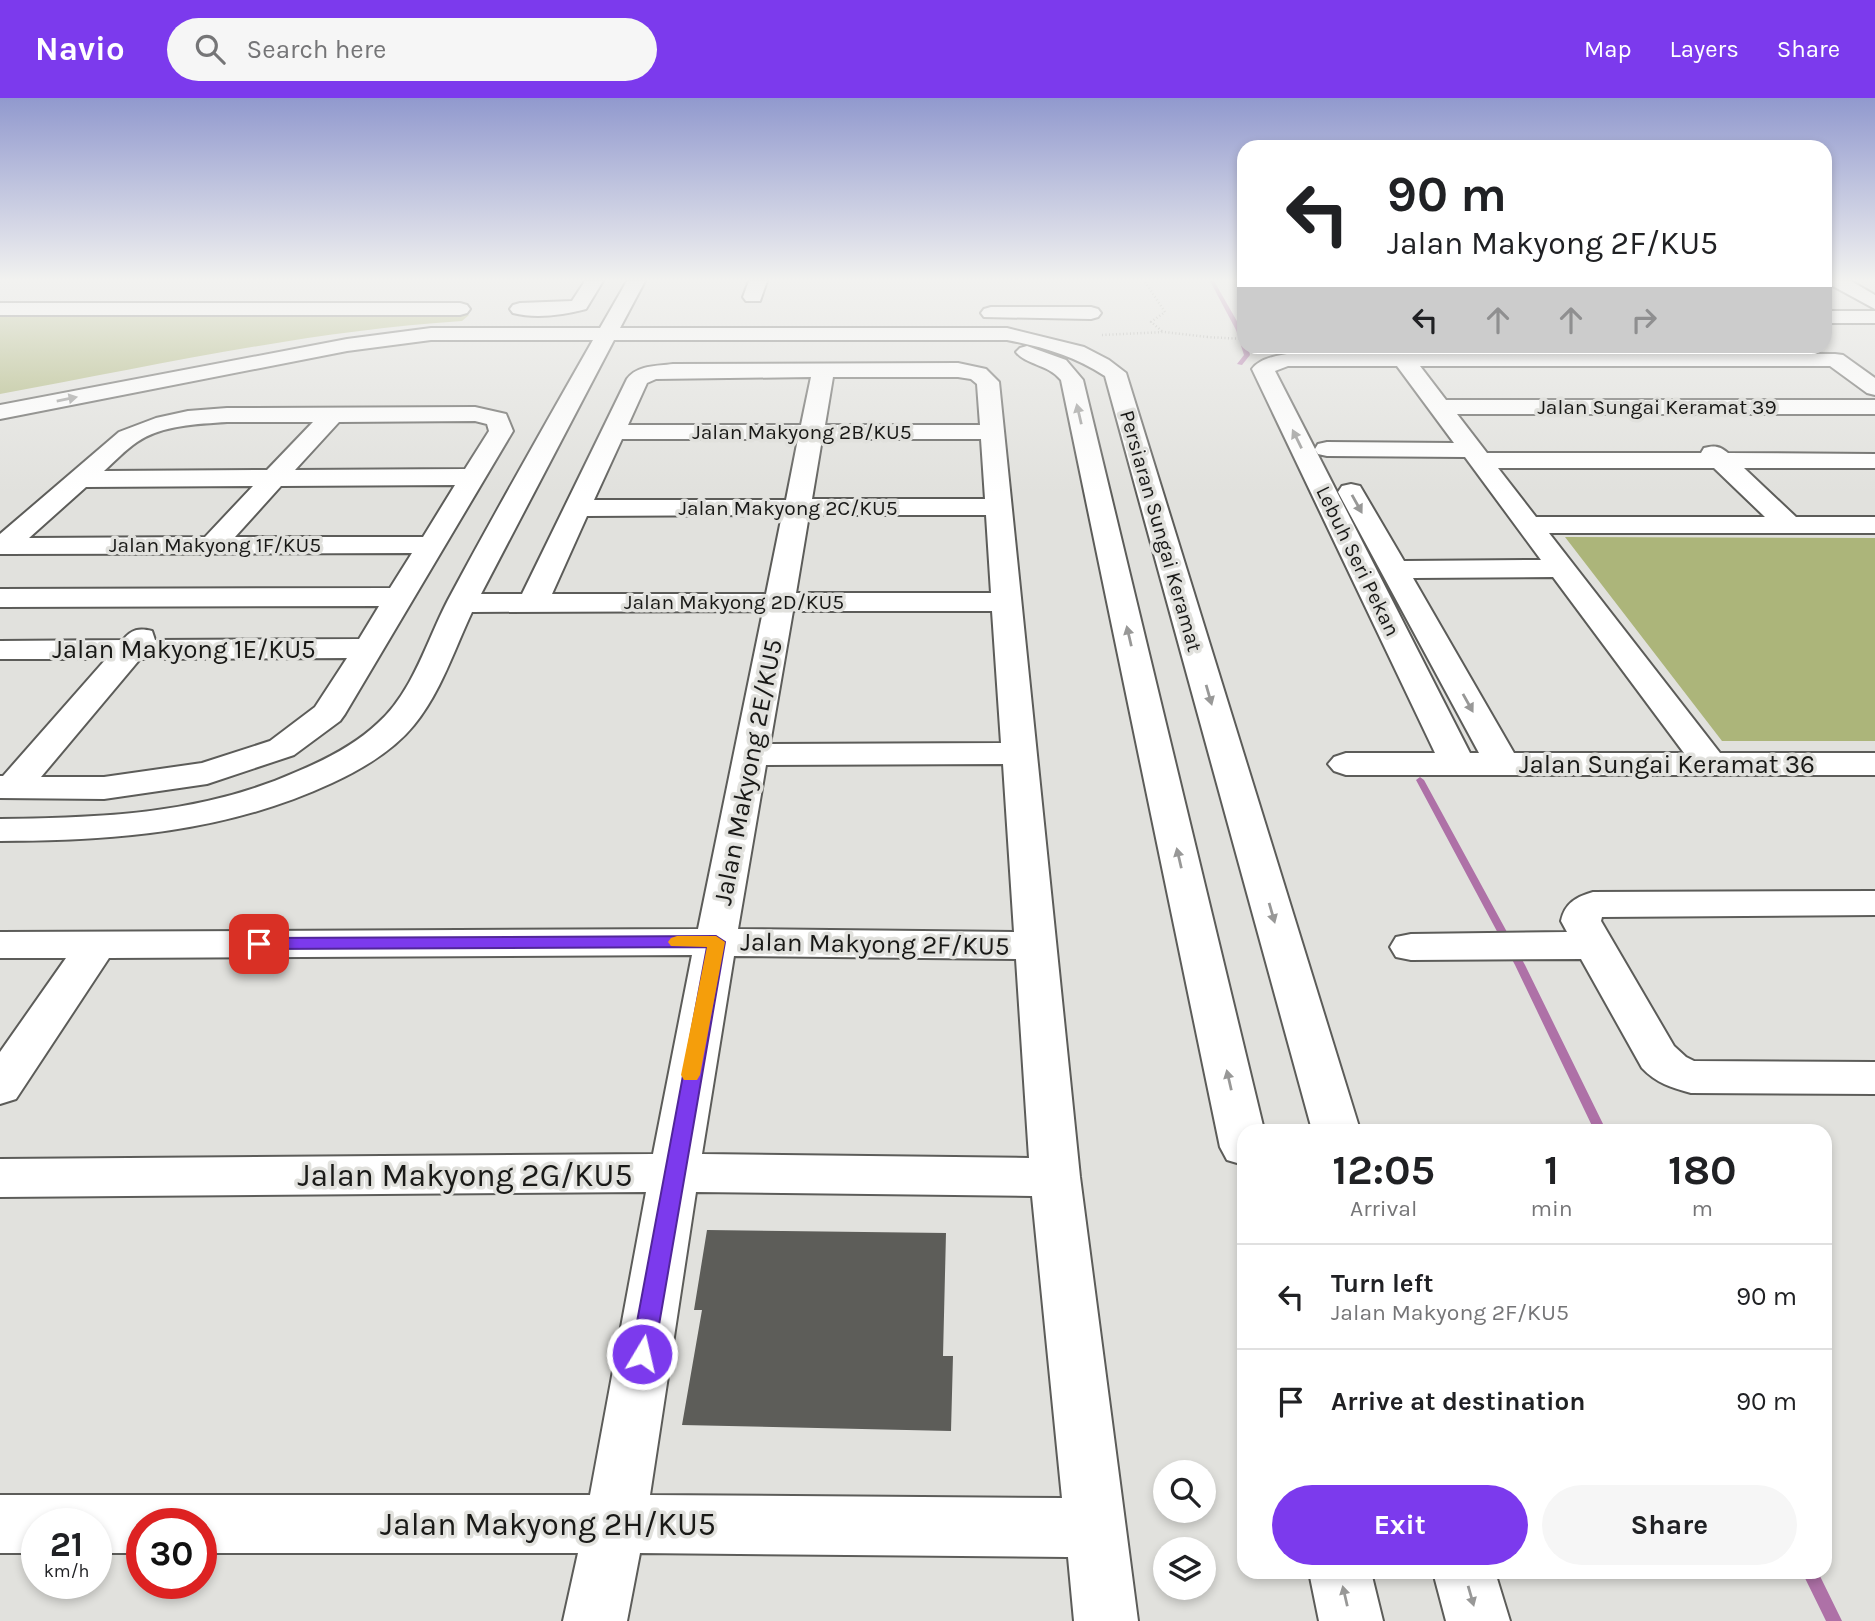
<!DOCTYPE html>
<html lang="en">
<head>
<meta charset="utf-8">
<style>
  body { margin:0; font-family:Karla,sans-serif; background:#f6f6f6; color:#202124; height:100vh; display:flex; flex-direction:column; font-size:26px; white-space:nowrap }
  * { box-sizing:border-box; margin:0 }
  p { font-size:23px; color:#757577 }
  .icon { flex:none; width:38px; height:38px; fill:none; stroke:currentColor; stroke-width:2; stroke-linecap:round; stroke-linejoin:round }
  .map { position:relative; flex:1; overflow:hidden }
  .drawer { position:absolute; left:1237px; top:1026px; width:595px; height:455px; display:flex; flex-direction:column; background:#fff; border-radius:21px; box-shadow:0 4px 10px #0003 }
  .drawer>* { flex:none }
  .top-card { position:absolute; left:1237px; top:42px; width:595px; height:214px; border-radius:21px; box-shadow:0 4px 10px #0003; background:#fff; color:#202124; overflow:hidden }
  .tools { position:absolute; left:1153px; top:1362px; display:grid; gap:14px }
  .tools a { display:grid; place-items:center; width:63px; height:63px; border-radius:50%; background:#fff; box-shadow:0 4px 10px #0003; font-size:35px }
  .speed { position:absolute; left:21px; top:1410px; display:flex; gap:14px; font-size:35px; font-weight:700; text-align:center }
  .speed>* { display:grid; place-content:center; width:91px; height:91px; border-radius:50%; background:#fff; box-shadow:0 4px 10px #0003; line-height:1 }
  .speed small { font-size:18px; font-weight:400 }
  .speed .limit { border:10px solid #d22; background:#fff; color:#111 }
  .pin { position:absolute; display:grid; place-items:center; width:60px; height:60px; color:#fff; margin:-30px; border-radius:14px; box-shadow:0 4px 10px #0006 }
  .me { position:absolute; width:77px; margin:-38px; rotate:9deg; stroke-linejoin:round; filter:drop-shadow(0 0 5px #0008) }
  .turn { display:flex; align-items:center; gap:24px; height:147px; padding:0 35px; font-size:32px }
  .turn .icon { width:91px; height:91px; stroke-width:2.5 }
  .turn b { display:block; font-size:49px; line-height:60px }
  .lanes { display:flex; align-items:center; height:66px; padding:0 35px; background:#0003; justify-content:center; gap:35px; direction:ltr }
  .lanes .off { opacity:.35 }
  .eta { display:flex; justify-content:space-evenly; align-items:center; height:119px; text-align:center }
  .eta b { font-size:42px; font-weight:700; line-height:49px }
  .action { display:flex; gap:14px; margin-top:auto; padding:14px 35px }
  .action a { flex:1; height:80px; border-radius:42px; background:#7c3aed; color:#fff; font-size:28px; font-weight:700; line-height:80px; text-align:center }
  .action a+a { background:#f6f6f6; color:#202124 }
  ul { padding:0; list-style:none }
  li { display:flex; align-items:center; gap:21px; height:105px; padding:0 35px; border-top:2px solid #e0e0e0 }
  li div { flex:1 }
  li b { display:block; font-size:26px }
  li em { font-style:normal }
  header { display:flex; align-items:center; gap:42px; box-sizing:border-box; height:98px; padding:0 35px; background:#7c3aed; color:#fff }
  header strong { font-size:33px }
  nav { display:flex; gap:38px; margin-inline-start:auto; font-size:24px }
  .search { width:490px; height:63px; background:#f6f6f6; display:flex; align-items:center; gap:18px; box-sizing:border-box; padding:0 24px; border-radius:38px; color:#757577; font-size:26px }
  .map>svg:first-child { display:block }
  .green { fill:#acb57a }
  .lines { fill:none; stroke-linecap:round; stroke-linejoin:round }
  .stream { fill:#ae71a7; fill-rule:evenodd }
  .building { fill:#5d5d59 }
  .minor-casing { stroke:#5c5c59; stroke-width:4 }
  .path { stroke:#a1a19d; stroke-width:2.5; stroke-dasharray:1 2.5; stroke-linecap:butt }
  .minor { fill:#fff; fill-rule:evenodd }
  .oneway { fill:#989897 }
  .route { fill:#7c3aed; stroke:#51269a; stroke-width:2 }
  .slow { fill:#f59e0b }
  .labels { text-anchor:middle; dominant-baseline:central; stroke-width:7; stroke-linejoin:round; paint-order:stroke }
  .far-street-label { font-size:21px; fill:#191917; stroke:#e1e1dd }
  .street-label { font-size:26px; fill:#191917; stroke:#e1e1dd }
  .near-street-label { font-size:32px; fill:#191917; stroke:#e1e1dd }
</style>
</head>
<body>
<header>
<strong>Navio</strong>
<div class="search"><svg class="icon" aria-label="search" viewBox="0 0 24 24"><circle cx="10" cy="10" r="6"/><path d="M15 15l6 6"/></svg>Search here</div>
<nav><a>Map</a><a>Layers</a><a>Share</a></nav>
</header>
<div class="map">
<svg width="1875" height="1523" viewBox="0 0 1875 1523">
  <rect width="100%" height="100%" fill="#e1e1dd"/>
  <path class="green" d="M469 217 462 223C307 233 153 268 0 296V219Z
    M1565 439 1875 440V643H1722Z"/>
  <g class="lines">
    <path class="stream" d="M1210 183H1214L1242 232 1244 240V248H1248L1250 257 1242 267 1237 266 1244 257 1236 232Z
      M1420 679 1424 682 1525 867 1606 1032H1594L1515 867 1416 682Z
      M1802 1474H1818L1842 1523H1826Z"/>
  </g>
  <path class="building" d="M707 1132 946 1135 943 1258H953L951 1333 682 1327 702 1212H694Z"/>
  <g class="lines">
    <defs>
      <path id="minor" d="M585 183H603L586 211C563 217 536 221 513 215L510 211 513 207 520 205 572 203Z
        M627 183H645L620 230H1007L1084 249 1109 262 1126 275 1360 1032H1312L1105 278C1074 258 1043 249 1007 242H614L481 496H522L627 281C637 267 657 268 673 266L958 265 986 271 999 284 1080 1079 1138 1523H1074L1068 1459 640 1455 627 1523H563L578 1455H201V1426H142V1455H96V1426H37V1455H0V1397H590L646 1094 0 1099V1061L653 1056 692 857 109 860 16 1001 0 1006V954L66 860H0V834L698 831 763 513 472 514C454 552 441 594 414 627 393 653 362 671 332 685 227 734 115 743 0 743V721C102 720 202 716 296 674 325 662 355 647 378 625 413 594 427 542 448 502 495 414 544 328 593 242H431L347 253 0 321V307L347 241 431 230H600ZM811 279 801 327H628L647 285 656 281ZM833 279H958L971 281 977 286 980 327H825ZM622 341H798L786 402H594ZM822 341H981L985 401H812ZM782 417 766 496H552L587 418ZM809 417H986L991 495H796ZM793 513H992L1001 645 770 646ZM1003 666 1014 834 738 831 766 667ZM734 858 1016 861 1029 1060 702 1056ZM696 1094 1032 1098 1062 1400 650 1397Z
        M749 183H767L760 203H746L743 199Z
        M1829 183H1851L1875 197V211L1831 187Z
        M0 205H460L467 207 470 211 467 215 460 217H0Z
        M991 209H1091L1098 211 1101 215 1098 219 1091 221 984 219 981 215 984 211Z
        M1825 213H1875V225H1825Z
        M1027 248 1066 262 1083 282 1264 1032H1244V1067L1227 1062 1220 1049 1061 282C1048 266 1026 267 1016 254L1020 250Z
        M1383 248H1404L1410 255 1835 256 1843 257 1875 280V297L1867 295 1830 268H1420L1446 302H1875V316H1457L1487 355H1701L1704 350C1714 347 1720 348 1728 355L1875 356V370H1744L1796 419H1875V435H1549L1720 655H1875V677H1346L1334 673 1328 666 1334 659 1346 655H1435L1252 271C1269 246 1358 255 1388 255ZM1288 268H1397L1454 345 1327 344 1318 346 1315 351 1275 273ZM1315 351 1318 356 1327 358 1465 359 1541 462 1404 463 1360 388 1351 386 1342 388 1338 394 1479 655H1470ZM1498 370H1714L1765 419H1536ZM1553 479 1684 655H1514L1413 480Z
        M475 309 506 316 513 333 345 616 340 623 294 657 207 686 104 701 0 700V678H3L106 561H0V543L123 542C132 531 139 530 152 533L155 542 359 541 379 508 0 509V491L390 490 412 455 0 456V436L119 334 156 320 188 313 227 310ZM475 323 487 326 489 333 465 371 295 372 339 324ZM227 324H313L267 372 104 373C114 364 125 352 137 344 162 327 197 326 227 324ZM455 387 423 439H235L281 388ZM253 388 205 439 29 440 86 389ZM347 560 315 609 270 643 202 665 104 679H41L140 561Z
        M1875 793V817L1602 819 1601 823 1674 948 1686 959 1694 963 1875 964V996L1691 995C1672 990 1656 985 1642 970L1581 861 1411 862 1396 859 1390 849 1396 839 1411 836 1567 834 1561 823C1565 805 1576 799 1593 794Z
        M1309 1474H1371L1383 1523H1319Z
        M1433 1474H1495L1510 1523H1446Z"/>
    </defs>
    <use href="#minor" class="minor-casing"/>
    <path class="path" d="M1145 184 1165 214 1151 224 1163 234
      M1102 237 1164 234 1208 239
      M1207 239 1244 241"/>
    <use href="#minor" class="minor"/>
  </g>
  <defs><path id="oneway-solid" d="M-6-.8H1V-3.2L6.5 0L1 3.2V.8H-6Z" transform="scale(1.75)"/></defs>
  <g class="oneway">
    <use href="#oneway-solid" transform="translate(67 301) rotate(-11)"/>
    <use href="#oneway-solid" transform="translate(1079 316) rotate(-103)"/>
    <use href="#oneway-solid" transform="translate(1297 341) rotate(-116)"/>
    <use href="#oneway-solid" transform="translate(1357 406) rotate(61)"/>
    <use href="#oneway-solid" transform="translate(1129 538) rotate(-103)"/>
    <use href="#oneway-solid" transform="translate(1209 597) rotate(74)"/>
    <use href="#oneway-solid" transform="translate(1468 605) rotate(61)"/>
    <use href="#oneway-solid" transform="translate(1179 760) rotate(-103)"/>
    <use href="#oneway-solid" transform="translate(1272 815) rotate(74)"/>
    <use href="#oneway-solid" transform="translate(1229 982) rotate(-103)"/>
    <use href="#oneway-solid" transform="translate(1345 1498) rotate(-103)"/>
    <use href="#oneway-solid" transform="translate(1471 1498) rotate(74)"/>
  </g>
  <linearGradient id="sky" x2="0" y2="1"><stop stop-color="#9199ce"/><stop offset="0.46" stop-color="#f2f2f0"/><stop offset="1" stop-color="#f2f2f0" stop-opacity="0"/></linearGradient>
  <rect width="1875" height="396" fill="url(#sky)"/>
  <path class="route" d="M716 838 725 844 654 1256 650 1263 642 1266 634 1263 631 1256 707 849 259 851 250 846 259 840Z"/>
  <path class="slow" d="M677 838H716L725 844 700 977 697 982H684L681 977 707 849 671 848 668 844 671 840Z"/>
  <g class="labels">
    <g class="far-street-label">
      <text x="1657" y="309">Jalan Sungai Keramat 39</text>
      <text x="802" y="334">Jalan Makyong 2B/KU5</text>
      <text x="788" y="410">Jalan Makyong 2C/KU5</text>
      <text transform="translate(1161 433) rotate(74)">Persiaran Sungai Keramat</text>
      <text x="215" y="447">Jalan Makyong 1F/KU5</text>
      <text transform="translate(1358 463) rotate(64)">Lebuh Seri Pekan</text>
      <text x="734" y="504">Jalan Makyong 2D/KU5</text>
    </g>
    <g class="street-label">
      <text x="184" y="551">Jalan Makyong 1E/KU5</text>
      <text x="1667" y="666">Jalan Sungai Keramat 36</text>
      <text transform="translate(748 674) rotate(-79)">Jalan Makyong 2E/KU5</text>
      <text transform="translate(875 846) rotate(1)">Jalan Makyong 2F/KU5</text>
    </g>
    <g class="near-street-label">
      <text x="465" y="1077">Jalan Makyong 2G/KU5</text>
      <text x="548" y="1426">Jalan Makyong 2H/KU5</text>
    </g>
  </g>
</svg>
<div class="tools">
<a><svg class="icon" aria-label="search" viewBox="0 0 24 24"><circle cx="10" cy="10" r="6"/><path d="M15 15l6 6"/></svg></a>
<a><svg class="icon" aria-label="layers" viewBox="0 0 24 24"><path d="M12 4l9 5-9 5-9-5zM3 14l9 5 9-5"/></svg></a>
</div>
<div class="speed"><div>21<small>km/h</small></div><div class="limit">30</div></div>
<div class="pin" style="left:259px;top:846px;background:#d93025"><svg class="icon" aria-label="arrive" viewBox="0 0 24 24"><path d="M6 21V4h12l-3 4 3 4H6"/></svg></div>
<svg class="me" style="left:642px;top:1256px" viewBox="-20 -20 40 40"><circle r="17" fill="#7c3aed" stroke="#fff" stroke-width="3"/><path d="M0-11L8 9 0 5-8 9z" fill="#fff"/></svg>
<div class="top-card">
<div class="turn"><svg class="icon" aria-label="left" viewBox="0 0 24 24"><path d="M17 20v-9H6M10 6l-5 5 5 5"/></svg><div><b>90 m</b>Jalan Makyong 2F/KU5</div></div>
<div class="lanes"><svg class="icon" aria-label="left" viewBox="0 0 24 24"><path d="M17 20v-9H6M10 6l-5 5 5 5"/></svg><svg class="icon off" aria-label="ahead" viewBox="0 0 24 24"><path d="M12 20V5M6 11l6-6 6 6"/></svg><svg class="icon off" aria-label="ahead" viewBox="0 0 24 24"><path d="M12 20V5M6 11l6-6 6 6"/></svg><svg class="icon off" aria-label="right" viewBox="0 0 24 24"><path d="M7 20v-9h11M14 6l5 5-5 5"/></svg></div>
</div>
<section class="drawer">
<div class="eta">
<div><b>12:05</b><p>Arrival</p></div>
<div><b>1</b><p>min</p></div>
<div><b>180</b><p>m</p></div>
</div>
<ul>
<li><svg class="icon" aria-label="left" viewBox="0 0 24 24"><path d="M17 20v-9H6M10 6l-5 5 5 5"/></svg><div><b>Turn left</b><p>Jalan Makyong 2F/KU5</p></div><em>90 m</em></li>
<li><svg class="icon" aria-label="arrive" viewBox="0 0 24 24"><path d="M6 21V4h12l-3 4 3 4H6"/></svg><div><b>Arrive at destination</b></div><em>90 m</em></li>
</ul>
<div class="action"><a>Exit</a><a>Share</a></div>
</section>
</div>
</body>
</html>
